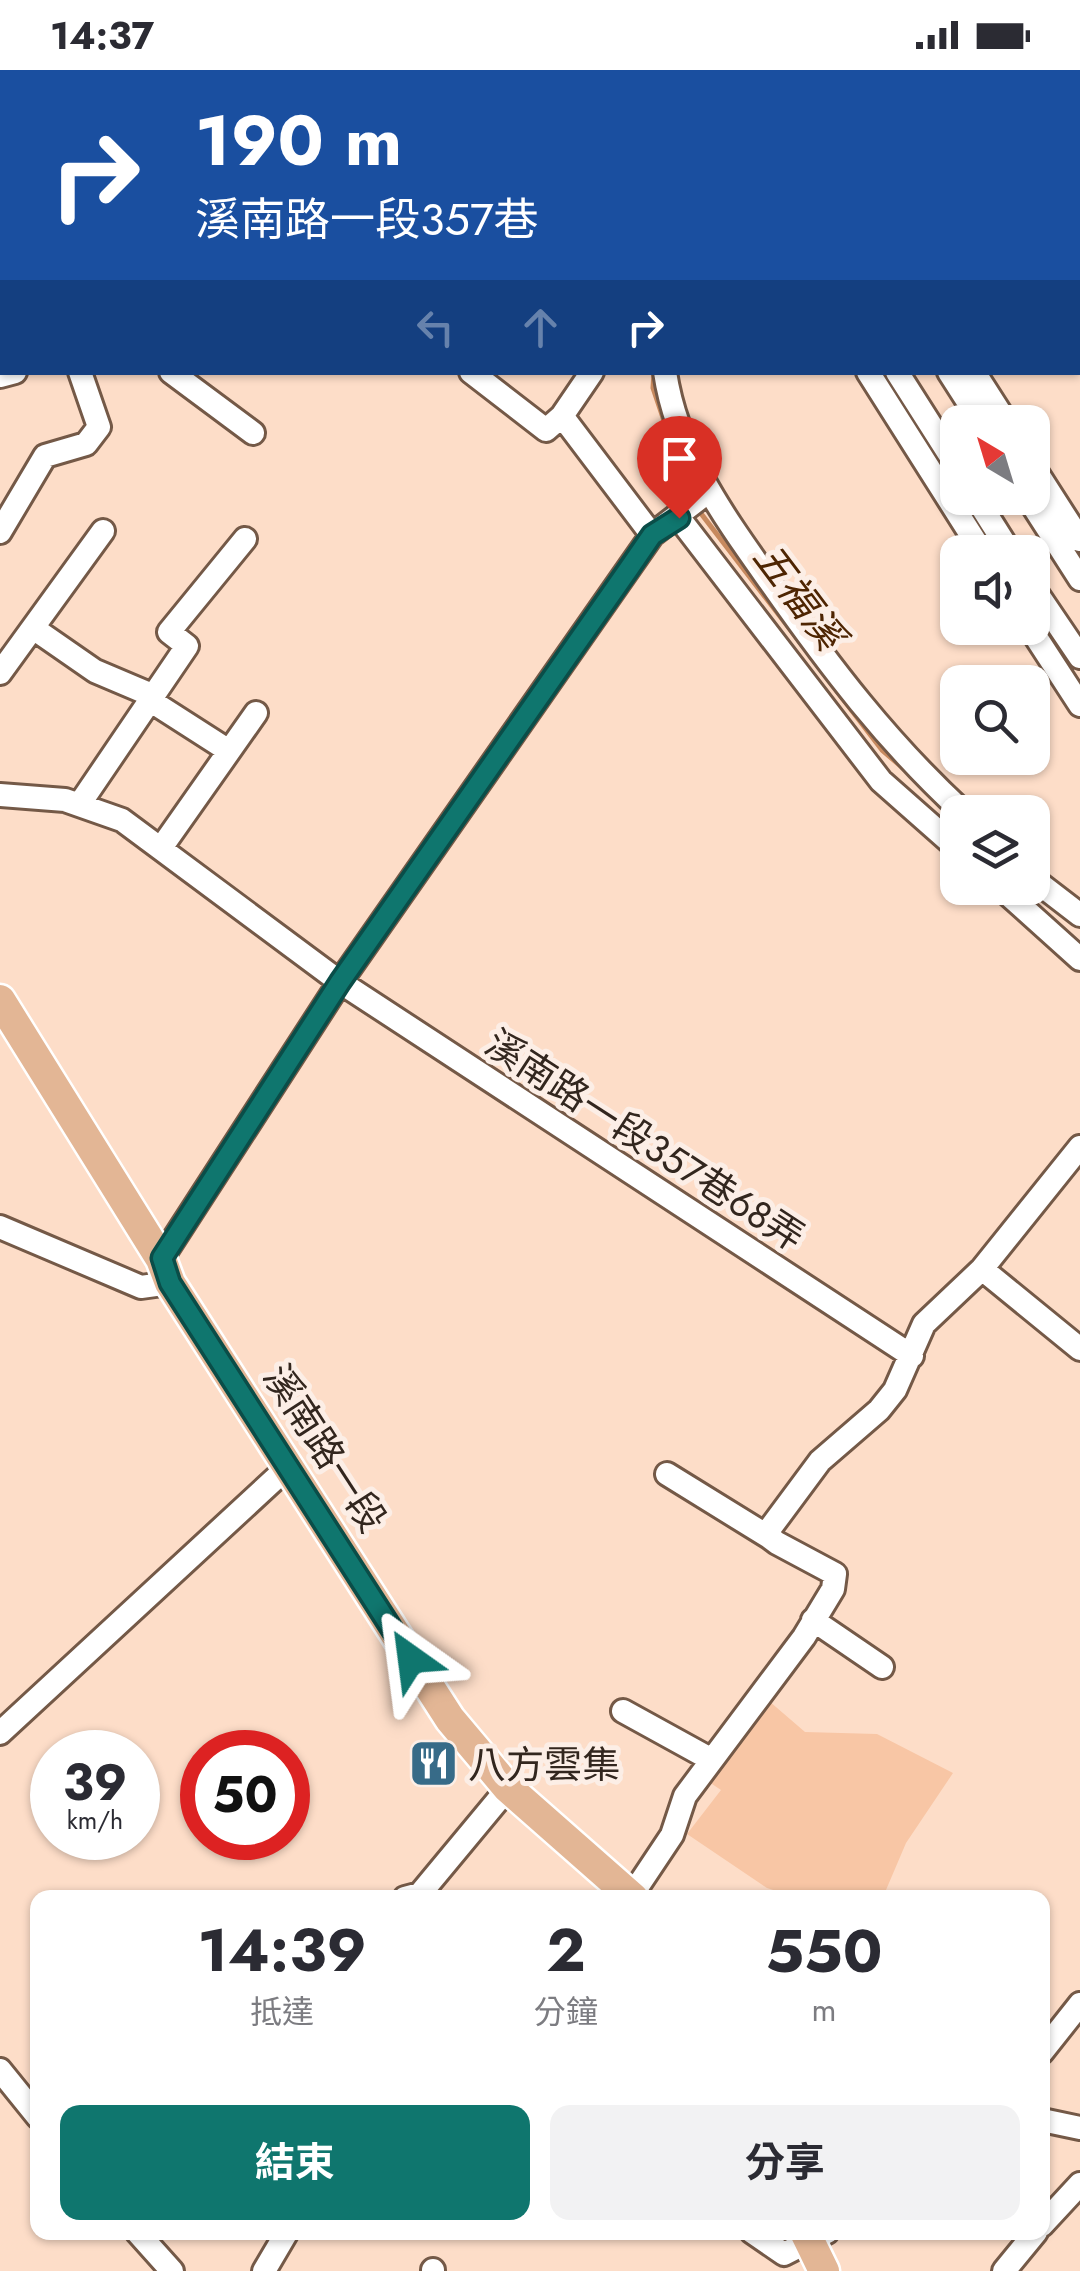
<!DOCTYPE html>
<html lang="zh-TW">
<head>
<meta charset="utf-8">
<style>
  body { margin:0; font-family:Jost,"Noto Sans TC",sans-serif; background:#f2f2f3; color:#2b2b33; height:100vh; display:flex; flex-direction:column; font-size:38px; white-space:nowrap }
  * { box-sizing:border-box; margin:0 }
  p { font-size:32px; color:#7c7c81 }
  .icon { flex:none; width:55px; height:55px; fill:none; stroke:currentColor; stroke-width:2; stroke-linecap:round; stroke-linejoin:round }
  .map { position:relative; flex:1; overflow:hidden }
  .details { position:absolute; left:30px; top:1820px; width:1020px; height:350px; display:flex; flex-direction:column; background:#fff; border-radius:20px; box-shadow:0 2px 8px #0004 }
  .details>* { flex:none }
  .guide { position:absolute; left:0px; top:0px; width:1080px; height:305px; box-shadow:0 2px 8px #0004; background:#1a4fa0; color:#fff; overflow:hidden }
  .needle { width:65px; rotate:322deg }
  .fabs { position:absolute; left:940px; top:335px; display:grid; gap:20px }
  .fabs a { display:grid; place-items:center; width:110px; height:110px; border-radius:20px; background:#fff; box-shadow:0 2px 8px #0004; font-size:50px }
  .speed { position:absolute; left:30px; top:1660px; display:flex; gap:20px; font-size:50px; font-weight:700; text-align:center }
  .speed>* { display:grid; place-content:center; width:130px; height:130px; border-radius:50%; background:#fff; box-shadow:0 2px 8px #0004; line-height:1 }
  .speed small { font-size:25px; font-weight:400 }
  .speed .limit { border:15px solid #d22; background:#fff; color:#111 }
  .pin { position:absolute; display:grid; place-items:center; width:85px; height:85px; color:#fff; margin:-102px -42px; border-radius:50% 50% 50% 0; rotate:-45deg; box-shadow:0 0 10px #0007 }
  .pin .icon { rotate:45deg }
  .me { position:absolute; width:110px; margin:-55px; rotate:329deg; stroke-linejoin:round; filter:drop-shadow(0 0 8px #0008) }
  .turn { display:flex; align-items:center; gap:35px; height:210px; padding:0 30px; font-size:45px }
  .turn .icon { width:130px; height:130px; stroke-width:2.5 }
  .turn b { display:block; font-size:70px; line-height:85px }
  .lanes { display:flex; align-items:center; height:95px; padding:0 30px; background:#0003; justify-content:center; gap:50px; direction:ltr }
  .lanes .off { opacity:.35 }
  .eta { display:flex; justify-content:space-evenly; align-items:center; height:170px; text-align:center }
  .eta b { font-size:60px; font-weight:700; line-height:70px }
  .action { display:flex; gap:20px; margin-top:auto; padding:20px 30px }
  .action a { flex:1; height:115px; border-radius:20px; background:#0f766e; color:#fff; font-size:40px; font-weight:700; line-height:115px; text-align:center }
  .action a+a { background:#f2f2f3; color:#2b2b33 }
  .status { display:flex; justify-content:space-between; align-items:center; height:70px; padding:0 50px; background:#fff; direction:ltr }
  .status svg { height:28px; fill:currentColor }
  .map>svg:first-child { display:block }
  .green { fill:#f8c6a5 }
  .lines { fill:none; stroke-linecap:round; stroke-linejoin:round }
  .stream { stroke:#c7895e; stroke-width:5 }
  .minor-casing { stroke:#745947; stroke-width:28 }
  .major-casing { stroke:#fff; stroke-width:35 }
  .minor { stroke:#fff; stroke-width:22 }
  .major { stroke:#e3b695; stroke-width:30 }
  .route-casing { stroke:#0a4d48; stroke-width:25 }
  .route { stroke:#0f766e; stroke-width:18 }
  .labels { text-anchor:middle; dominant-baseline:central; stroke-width:10; stroke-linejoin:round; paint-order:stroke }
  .street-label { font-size:38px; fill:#32261e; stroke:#fceee6 }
  .poi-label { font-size:38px; fill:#32261e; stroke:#fceee6; text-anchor:start }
  .water-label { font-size:40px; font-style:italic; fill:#4e2502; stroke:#fceee6 }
</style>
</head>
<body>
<div class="status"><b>14:37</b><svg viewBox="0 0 49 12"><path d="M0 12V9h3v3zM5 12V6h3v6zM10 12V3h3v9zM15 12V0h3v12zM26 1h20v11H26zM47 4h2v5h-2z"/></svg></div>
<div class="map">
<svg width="1080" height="2201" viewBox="0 0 1080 2201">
  <rect width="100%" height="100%" fill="#fdddc8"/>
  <path class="green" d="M769 1631 805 1662 877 1664 953 1703 906 1773 883 1827H795L767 1818 687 1764 721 1720 706 1710Z"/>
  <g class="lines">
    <path class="stream" d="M654 302 653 318 690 428
      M696 437 802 575
      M836 620 882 680 911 705"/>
    <defs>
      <path id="minor" d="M625 0 626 2
        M664 0 666 2
        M692 0 693 2
        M742 0 744 2
        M766 0 768 2
        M322 2 324 0
        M0 43 2 45
        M171 302 253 363
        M471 302 546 360 562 346 652 465
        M665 302C677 383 725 448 771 513 830 597 887 672 963 742
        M868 302 982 482
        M897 302 958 398
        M949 302 981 352
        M974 302 1006 352
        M0 306 15 302
        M562 346 592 302
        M1032 395 1080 470
        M976 428 1010 482
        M1028 428 1080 509
        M679 448 881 711 958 779
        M0 462 45 386 86 374 99 357 80 302
        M1032 516 1080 587
        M33 558 95 601 154 626
        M1030 558 1080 635
        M0 603 103 461
        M151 631 229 681
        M0 725 65 730 122 750 340 912 912 1286
        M79 735 187 576 169 562 245 469
        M161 778 256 643
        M1032 808 1080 845
        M1001 818 1080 889
        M0 1157 141 1217 170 1213
        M161 1189 340 912 652 465 709 421
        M982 1199 1080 1279
        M667 1404 769 1467
        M813 1550 882 1597
        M623 1641 712 1690
        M0 1663 289 1396
        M405 1828 420 1824 508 1718
        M630 1828 672 1765 685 1726 804 1567 833 1519 835 1504 777 1473 769 1467 771 1457 820 1391 879 1340 895 1320 924 1254 982 1199 1080 1077
        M1042 1982 1080 1934
        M0 2000 38 2047
        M1042 2050 1080 2058
        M1042 2155 1080 2114
        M137 2162 172 2201
        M752 2162 784 2184 827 2162
        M433 2200V2201
        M264 2201 287 2162
        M1004 2201 1036 2162"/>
      <path id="major" d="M0 930 161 1189 170 1213 450 1649 508 1718 633 1828
        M805 2162 824 2201"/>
    </defs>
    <use href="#minor" class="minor-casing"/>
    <use href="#major" class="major-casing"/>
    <use href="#minor" class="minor"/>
    <use href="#major" class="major"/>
  </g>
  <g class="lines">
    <defs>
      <path id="route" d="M411 1589 170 1213 162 1188 340 912 630 497 652 465 679 448"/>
    </defs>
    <use href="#route" class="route-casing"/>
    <use href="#route" class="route"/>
  </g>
  <defs>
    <symbol id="restaurant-square" viewBox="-11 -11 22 22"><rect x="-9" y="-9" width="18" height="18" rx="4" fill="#376b88" stroke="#fceee6"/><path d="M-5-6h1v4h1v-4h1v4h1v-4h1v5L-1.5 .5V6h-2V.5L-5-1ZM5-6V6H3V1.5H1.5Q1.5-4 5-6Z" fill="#fff"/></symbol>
  </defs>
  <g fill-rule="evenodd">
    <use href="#restaurant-square" x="406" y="1666" width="55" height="55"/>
  </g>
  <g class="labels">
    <g class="street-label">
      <text transform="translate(645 1070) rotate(33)">溪南路一段357巷68弄</text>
      <text transform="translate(325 1378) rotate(57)">溪南路一段</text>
    </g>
    <g class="poi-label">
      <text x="468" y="1694">八方雲集</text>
    </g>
    <g class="water-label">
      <text transform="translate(799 526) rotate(53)">五福溪</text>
    </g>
  </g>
</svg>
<div class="fabs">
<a><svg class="needle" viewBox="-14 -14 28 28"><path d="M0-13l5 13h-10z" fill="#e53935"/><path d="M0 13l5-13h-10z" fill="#7c7c81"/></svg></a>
<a><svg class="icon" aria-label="sound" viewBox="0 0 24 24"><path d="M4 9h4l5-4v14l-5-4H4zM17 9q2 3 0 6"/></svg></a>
<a><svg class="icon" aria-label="search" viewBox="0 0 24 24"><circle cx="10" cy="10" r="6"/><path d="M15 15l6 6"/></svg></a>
<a><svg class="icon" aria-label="layers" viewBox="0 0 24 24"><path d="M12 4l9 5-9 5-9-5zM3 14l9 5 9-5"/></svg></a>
</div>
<div class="speed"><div>39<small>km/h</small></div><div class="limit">50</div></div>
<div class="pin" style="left:679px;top:448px;background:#d93025"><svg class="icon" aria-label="arrive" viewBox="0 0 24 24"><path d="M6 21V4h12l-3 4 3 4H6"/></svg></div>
<svg class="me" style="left:411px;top:1589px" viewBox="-20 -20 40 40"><path d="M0-17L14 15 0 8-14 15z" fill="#0f766e" stroke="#fff" stroke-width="4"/></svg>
<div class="guide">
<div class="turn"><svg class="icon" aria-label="right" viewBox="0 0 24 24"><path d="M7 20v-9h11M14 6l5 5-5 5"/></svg><div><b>190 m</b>溪南路一段357巷</div></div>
<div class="lanes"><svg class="icon off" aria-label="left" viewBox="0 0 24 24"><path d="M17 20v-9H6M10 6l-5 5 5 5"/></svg><svg class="icon off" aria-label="ahead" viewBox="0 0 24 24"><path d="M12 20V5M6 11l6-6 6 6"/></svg><svg class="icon" aria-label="right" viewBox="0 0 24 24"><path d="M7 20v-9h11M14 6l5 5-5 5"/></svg></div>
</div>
<section class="details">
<div class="eta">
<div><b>14:39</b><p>抵達</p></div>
<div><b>2</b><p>分鐘</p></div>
<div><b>550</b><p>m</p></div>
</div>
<div class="action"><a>結束</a><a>分享</a></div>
</section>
</div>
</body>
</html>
